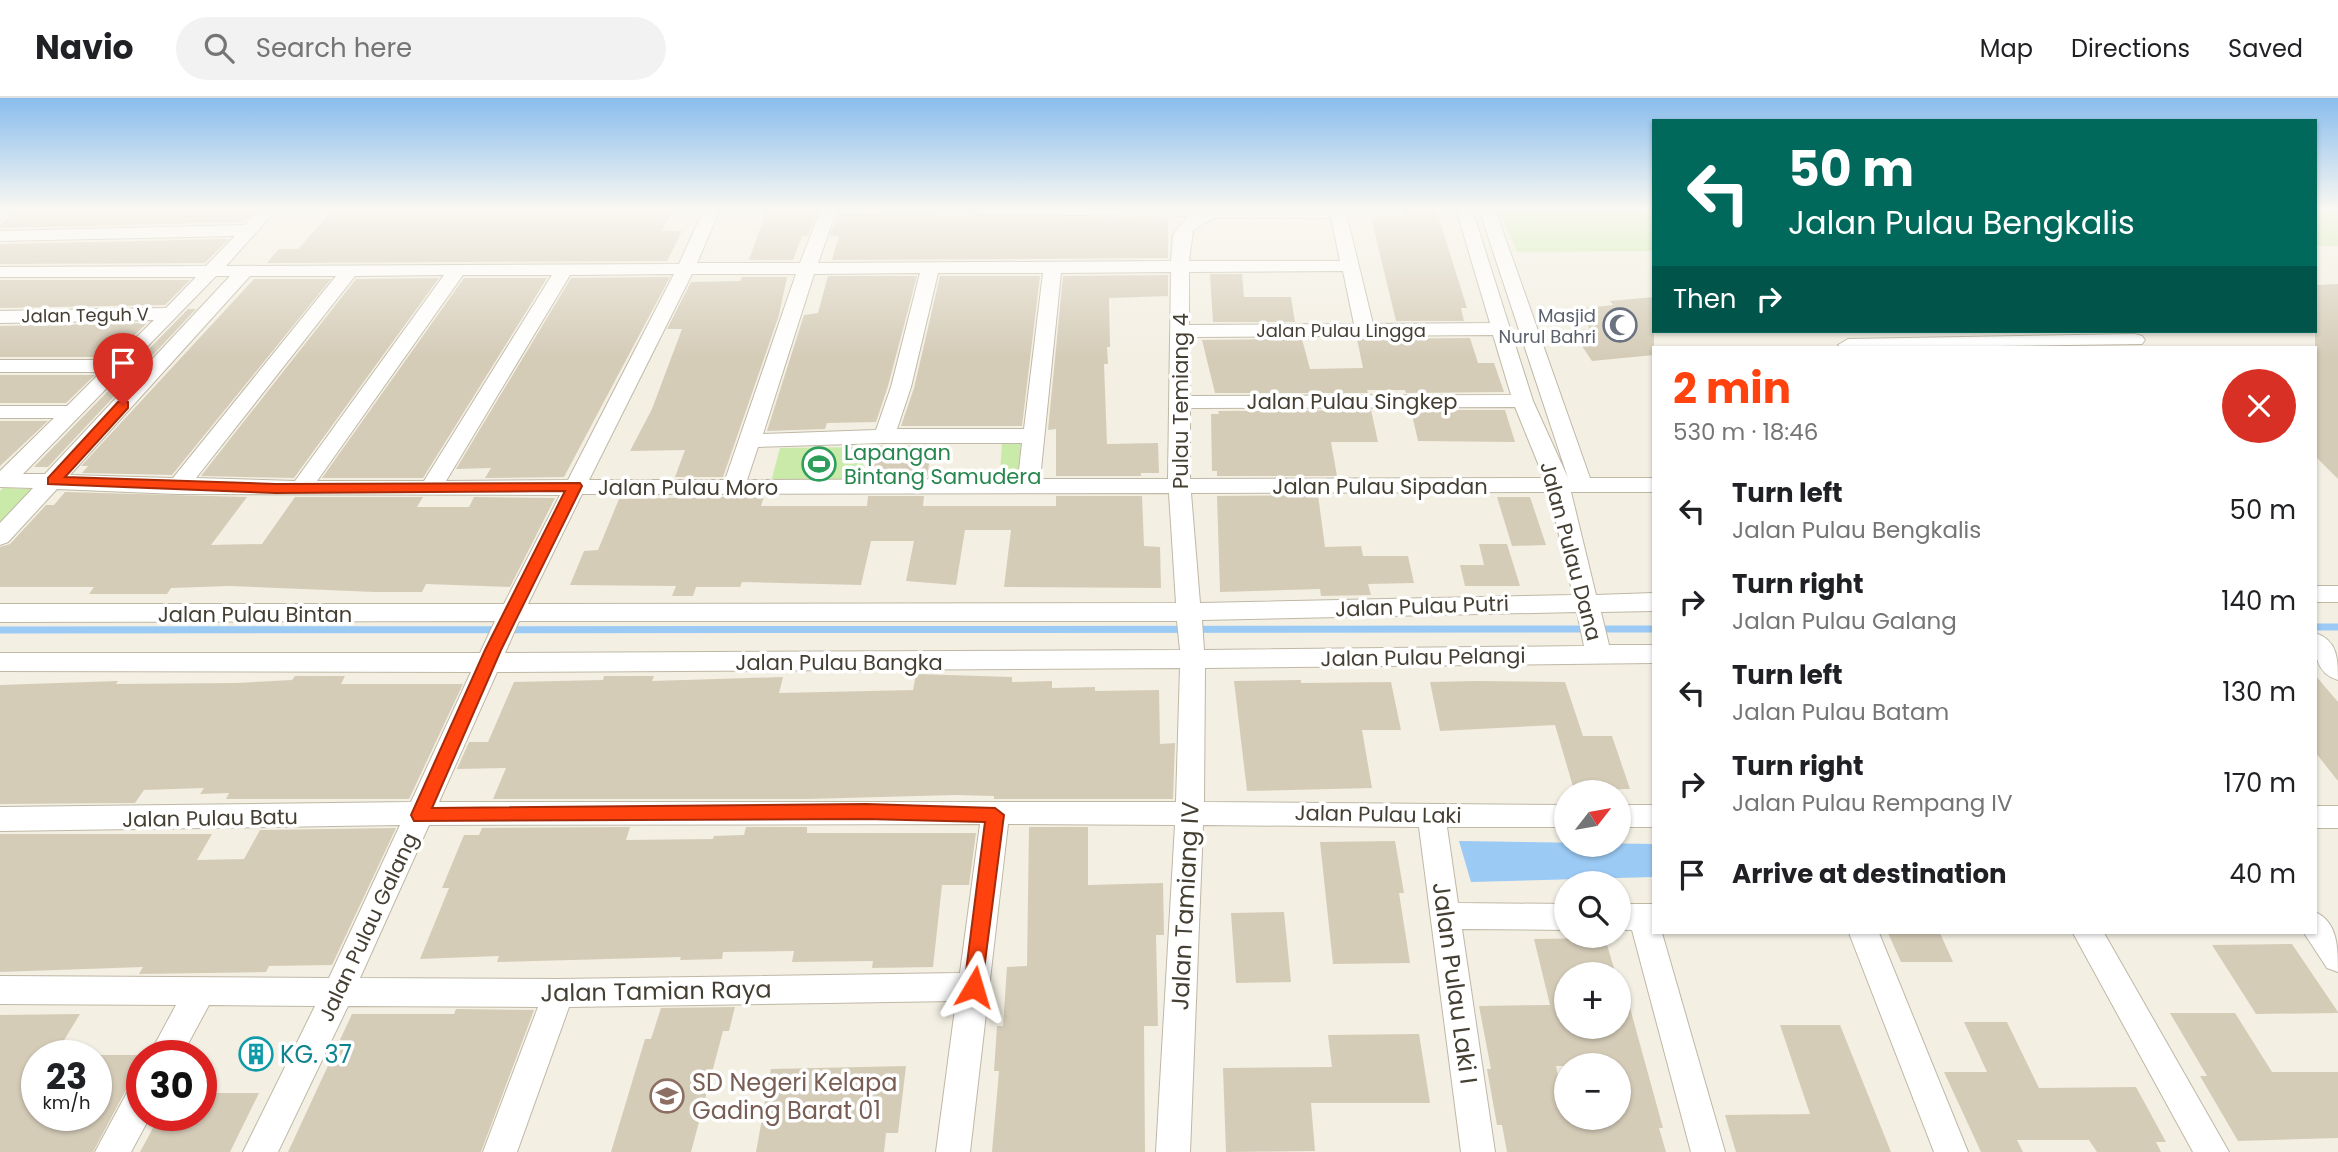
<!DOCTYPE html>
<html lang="en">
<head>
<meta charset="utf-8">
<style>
  body { margin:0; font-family:Poppins,sans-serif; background:#f2f2f2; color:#202124; height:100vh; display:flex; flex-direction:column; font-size:26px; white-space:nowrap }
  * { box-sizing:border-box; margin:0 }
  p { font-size:23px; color:#757577 }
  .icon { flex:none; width:38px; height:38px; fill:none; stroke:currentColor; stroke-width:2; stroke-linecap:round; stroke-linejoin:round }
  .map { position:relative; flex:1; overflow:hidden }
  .details { position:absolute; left:1652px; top:248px; width:665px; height:588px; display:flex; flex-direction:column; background:#fff; border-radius:0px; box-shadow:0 2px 5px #0004 }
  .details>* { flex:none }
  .banner { position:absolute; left:1652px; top:21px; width:665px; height:214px; border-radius:0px; box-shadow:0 2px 5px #0004; background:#00695c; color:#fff; overflow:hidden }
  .needle { width:46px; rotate:59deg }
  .controls { position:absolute; left:1554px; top:682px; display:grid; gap:14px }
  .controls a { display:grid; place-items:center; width:77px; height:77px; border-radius:50%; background:#fff; box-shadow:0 2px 5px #0004; font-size:35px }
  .speed { position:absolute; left:21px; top:942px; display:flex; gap:14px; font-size:35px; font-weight:700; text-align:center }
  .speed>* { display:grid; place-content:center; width:91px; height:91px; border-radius:50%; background:#fff; box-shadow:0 2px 5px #0004; line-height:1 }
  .speed small { font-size:18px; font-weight:400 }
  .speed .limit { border:10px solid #d22; background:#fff; color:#111 }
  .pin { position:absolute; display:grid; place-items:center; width:60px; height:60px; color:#fff; margin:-72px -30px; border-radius:50% 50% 50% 0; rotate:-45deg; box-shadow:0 0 7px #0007 }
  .pin .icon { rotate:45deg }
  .me { position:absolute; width:77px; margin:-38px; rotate:7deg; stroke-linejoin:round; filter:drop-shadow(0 0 5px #0008) }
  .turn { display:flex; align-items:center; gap:24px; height:147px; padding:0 21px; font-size:32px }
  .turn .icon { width:91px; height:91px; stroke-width:2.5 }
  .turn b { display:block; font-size:49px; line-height:60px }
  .then { display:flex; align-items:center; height:66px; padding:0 21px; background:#0003; gap:14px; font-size:26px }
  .round { display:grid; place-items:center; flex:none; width:74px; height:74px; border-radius:37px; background:#f2f2f2 }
  .overview { display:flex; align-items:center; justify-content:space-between; height:119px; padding:0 21px }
  h1 { font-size:42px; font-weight:700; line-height:52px; color:#ff420e }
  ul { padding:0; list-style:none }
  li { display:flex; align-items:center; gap:21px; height:91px; padding:0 21px }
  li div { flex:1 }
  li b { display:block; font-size:26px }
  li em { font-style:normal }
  header { display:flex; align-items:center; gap:42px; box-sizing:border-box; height:98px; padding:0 35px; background:#fff; border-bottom:2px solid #e0e0e0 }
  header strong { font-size:33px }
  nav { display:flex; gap:38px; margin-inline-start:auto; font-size:24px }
  .search { width:490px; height:63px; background:#f2f2f2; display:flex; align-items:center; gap:18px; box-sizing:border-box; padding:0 24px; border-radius:38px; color:#757577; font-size:26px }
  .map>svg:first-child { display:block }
  .green { fill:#c9eaa9 }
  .water { fill:#9bcaf5 }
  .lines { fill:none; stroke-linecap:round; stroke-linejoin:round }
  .stream { stroke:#9bcaf5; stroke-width:7 }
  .building { fill:#d5ccb8; fill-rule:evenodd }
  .street-casing { stroke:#bfb8a5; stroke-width:2 }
  .street { fill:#fff; fill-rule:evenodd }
  .route { fill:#ff420e; stroke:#a62b09; stroke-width:2 }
  .labels { text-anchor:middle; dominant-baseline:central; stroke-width:7; stroke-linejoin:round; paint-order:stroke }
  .far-street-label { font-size:18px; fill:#453f33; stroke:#fff }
  .far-worship-label { font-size:18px; fill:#5b616d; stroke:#fff; text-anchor:end }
  .street-label { font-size:21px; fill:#453f33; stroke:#fff }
  .leisure-label { font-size:21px; fill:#27864d; stroke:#fff; text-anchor:start }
  .near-street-label { font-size:24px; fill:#453f33; stroke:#fff }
  .near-culture-label { font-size:24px; fill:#0d838f; stroke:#fff; text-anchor:start }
  .near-education-label { font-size:24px; fill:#785e54; stroke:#fff; text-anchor:start }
</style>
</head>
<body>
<header>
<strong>Navio</strong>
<div class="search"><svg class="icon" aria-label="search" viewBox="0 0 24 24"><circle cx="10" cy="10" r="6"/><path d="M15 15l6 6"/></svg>Search here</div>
<nav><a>Map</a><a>Directions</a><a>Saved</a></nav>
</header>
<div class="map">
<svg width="2338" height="1054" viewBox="0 0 2338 1054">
  <rect width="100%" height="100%" fill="#f3efe3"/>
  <path class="green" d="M1498 111H1654V153L1517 154Z
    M2315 111H2338V148H2315Z
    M1002 344H1021L1020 375H1000Z
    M867 349 860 382 771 384 780 350Z
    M3 390 33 391 0 426V393Z"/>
  <path class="water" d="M1459 743 1654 746V779L1471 784Z"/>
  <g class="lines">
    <path class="stream" d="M2315 529H2338
      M0 532 1654 531"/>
  </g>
  <path class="building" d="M19 111H257L244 124 0 130V126Z
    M334 111H673L662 133H682L667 163 267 165 279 151H298Z
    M767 111H818L808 138H802L793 162H749Z
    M1436 111 1467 210H1461L1464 223H1396L1371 119 1406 118 1404 112Z
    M838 116 1168 120V160L832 162 839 138H830Z
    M229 141 205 165 0 166V146Z
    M1210 176H1242L1244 199H1291L1295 224H1213Z
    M1168 177V198L1109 200 1110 249H1107L1108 266H1104L1107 346 1158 345 1159 375H1141V378H1056V331L1048 332 1063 178Z
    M828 178H917L888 288 876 324 827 325 825 331 767 333 804 217 818 215Z
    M940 178H1040L1022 328H901L914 290Z
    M670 179 564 379 485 380 491 370 456 371 571 180Z
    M742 179H787L779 217 723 379H675L685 352 630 353 652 311 682 231H667L691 184 740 183Z
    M439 180 294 380 201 378 356 181Z
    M464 180H547L423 380H322Z
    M254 181H331L172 377 82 375 88 368H81Z
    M0 182H190L165 207 0 210Z
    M2338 186V381L2315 358V187Z
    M1654 199V257L1592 263 1572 233 1590 231 1576 211 1613 207 1610 203Z
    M188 211H196L48 369H34Z
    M147 225 112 259H0V228Z
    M1470 240 1478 265H1494L1504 294 1406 295 1405 292H1367L1368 295H1215L1202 242 1302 241 1310 271 1363 270 1357 241Z
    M0 277H95L66 305H0Z
    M1371 312 1378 344H1331L1337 378H1217V373H1212L1211 316H1219L1218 313Z
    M1411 312H1505L1515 344 1418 343Z
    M0 323H48L0 368Z
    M878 348H932L927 379H872Z
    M65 394 247 399 211 447 262 446 295 399H423L417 409H469L474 399 555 400 510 489 426 486 422 494H375L229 488 171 490 167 496H89L94 489H0V449L10 446 46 407H54Z
    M1318 397 1325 449 1361 448 1363 458H1408L1414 485 1368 486 1371 497 1321 498 1320 491 1220 494 1217 398Z
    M764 398 761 408H867L868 398H924L923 408H1056V398H1142L1144 448 1160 449 1161 490 1004 489 1011 432H965L956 487 906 483 914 443H871L861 487 742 484 740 489H696L693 498H672L676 488 570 487 584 453 598 452 619 401Z
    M1497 399H1530L1546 447 1512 448Z
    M1479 446H1507L1520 488H1465L1460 467H1484Z
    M916 576 1012 579V584L1052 583V590L1095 589V593L1159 592 1160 646 1175 645 1173 701H994V698L955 697 807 701H493L506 670 457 671 469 644H488L514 584 603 582 604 578H654L652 583 783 579 779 595 913 592Z
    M2315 577 2338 604V683L2315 654Z
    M295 578H345L341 586H463L409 701H226L229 695 200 696 204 690 144 692 135 705 0 706V587L118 583 116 586 236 585 292 582Z
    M1301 582V585L1391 584 1401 632H1362L1372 690 1247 693 1234 583Z
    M1475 583 1565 584 1583 638H1612L1630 691 1574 692 1555 627 1440 633 1430 584Z
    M630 729 626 742 713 741 714 738 744 737 746 729H807V735H976L969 787H942L933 869 872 870 873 863 792 864 794 853 723 854 722 861 680 862 681 859 497 864 499 858 420 861 449 790H442L464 737H479L482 730Z
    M1029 729H1088V787L1163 785 1164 837H1156L1158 928H1144L1145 1054H992L999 973H994L997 928H1003L1007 869 1027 868Z
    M396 730 332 867 269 868 266 874 139 876 143 869 0 874V736H212L197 762 244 761 260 732Z
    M1395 743 1404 795H1399L1410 865 1333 866 1320 744Z
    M1284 814 1291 884 1236 885 1231 815Z
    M1888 835H1940L1953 864H1901Z
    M1605 840 1616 877H1566V929H1619V889L1624 888 1663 1030H1659L1666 1054H1507L1502 1027H1497L1487 971H1491L1479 908 1550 907 1534 841ZM1556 968H1619V1020H1566Z
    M2292 846 2338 914V915L2256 916 2212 847Z
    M735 909 729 933H723L691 1054H611L645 941H651L661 910Z
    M456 911 534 912 481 1054H288L352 916H454Z
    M2170 915H2235L2272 974H2338V1040L2238 1043 2200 978H2207Z
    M80 916 55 957H37V1017H96V957H142V974L136 983 128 988 93 1054H0V917Z
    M1964 924H2007L2039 990 2136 989 2166 1044H2156L2161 1054H2097L2089 1042H2017L2023 1054H1981L1944 974H1987Z
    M1780 927H1840L1891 1054H1736L1725 1017 1810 1016Z
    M1419 936 1430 1005H1311L1315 1053 1226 1054 1223 970 1332 969 1328 937Z
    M906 968 898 1035H886L884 1054H756L771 971Z
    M201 995H259L230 1054H140L160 1017H201Z"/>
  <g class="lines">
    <defs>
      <path id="street" d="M0 111H15L0 121Z
        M260 111H277L226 168 679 166 704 111H720L697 165H800L821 111H837L818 165 1171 163 1173 137 1188 118 976 116 968 111H1345L1373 226 1490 225 1456 111H1472L1533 303 1568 380 1479 111H1495L1590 380H1654V394H1571L1596 497 1654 495V513L1601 514 1609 547H1654V565L1205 570 1204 704 1566 707V729H1447L1458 805 1566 806V832L1462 831 1495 1054H1461L1419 729 1203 727 1190 1054H1156L1175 727 1008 726 970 1054H936L956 903 569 909 517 1054H483L538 909 348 908 278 1054H243L315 908 209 907 182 957H149L176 907 0 906V878L329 880 400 727 0 733V709L411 704 471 574 0 573V555H480L495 523 0 524V506H504L560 397 177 396 57 391 8 444 0 447V425L33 390 0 389V373L54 320H0V308H67L101 274H0V262H113L154 222 0 225V213L166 210 196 179H0V169L206 168 235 138 0 143V133L245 127ZM1216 119 1331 120 1340 163H1189L1193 132ZM1343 173 1354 226 1189 227V174ZM1171 174 1168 381H1040L1061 175ZM920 175 891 289 876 332 763 336 814 176ZM938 175H1043L1024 331H897L911 289ZM674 176 568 382 446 383 570 177ZM692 176H796L725 382H589ZM444 177 295 383 196 380 355 178ZM463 177H552L424 383H317ZM216 178H230L45 376H23ZM250 178H336L173 380 70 377ZM1493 237 1511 297 1190 298 1189 239ZM1515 309 1544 380 1190 381V310ZM884 345H1022L1018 381 747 382 758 349ZM1549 394 1573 497 1200 505 1191 395ZM1169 395 1176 505 528 506 582 396ZM1577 514 1584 548 1204 552 1202 522ZM519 523H1177L1180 552 505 555ZM1180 570 1176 704H439L497 574ZM980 726 960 875 559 881 360 880 429 727Z
        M2135 236 2142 238 2145 242 2142 246 1841 250 1838 247 1848 241Z
        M2315 488H2338V504H2315Z
        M2315 535C2338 542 2338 562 2338 582 2315 575 2315 555 2315 535Z
        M1619 707H1654V729H1619Z
        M2315 708H2338V730H2315Z
        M1619 806H1654V835H1662L1725 1054H1691L1632 832H1619Z
        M2315 814C2338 824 2338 850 2338 874L2327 870 2304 835H2315Z
        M1849 835H1879L1968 1054H1934Z
        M2073 835H2104L2229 1054H2193Z
        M142 984V1017H151L131 1054H95L130 989Z"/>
    </defs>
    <use href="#street" class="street-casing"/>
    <use href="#street" class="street"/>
  </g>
  <linearGradient id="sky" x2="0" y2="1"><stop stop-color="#89bded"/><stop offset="0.43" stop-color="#faf8f2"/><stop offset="1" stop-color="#faf8f2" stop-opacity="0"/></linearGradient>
  <rect width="2338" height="258" fill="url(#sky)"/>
  <path class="route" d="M123 303 128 304V310L65 379 276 386 580 385 582 388 501 552 432 710 866 706 995 710 1004 717 981 895 974 898 967 895 964 889 985 724 866 721 414 723 411 717 485 552 565 393 276 395 48 386V380L118 304Z"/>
  <defs>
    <symbol id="mosque-ring" viewBox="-11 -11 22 22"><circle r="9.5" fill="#fff" stroke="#6b7280" stroke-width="1.5"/><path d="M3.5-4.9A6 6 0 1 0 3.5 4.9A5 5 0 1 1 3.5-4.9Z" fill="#6b7280"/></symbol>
    <symbol id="stadium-ring" viewBox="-11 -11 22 22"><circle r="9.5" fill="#fff" stroke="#2e9e5b" stroke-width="1.5"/><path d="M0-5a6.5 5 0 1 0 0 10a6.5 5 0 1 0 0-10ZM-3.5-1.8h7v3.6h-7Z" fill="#2e9e5b"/></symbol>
    <symbol id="building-ring" viewBox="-11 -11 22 22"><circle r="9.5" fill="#fff" stroke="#0f9aa8" stroke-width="1.5"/><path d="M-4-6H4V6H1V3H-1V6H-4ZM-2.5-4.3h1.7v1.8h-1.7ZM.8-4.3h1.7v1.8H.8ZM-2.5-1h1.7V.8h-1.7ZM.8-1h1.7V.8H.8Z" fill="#0f9aa8"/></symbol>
    <symbol id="school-ring" viewBox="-11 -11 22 22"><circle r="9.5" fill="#fff" stroke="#8d6e63" stroke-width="1.5"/><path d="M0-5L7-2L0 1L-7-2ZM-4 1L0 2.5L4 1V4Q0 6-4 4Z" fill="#8d6e63"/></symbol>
  </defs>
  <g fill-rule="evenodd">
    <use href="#mosque-ring" x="1601" y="208" width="38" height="38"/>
    <use href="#stadium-ring" x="800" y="347" width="38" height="38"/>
    <use href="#building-ring" x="237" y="937" width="38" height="38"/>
    <use href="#school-ring" x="648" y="979" width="38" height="38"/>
  </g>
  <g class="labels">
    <g class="far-street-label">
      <text transform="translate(85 217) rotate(-1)">Jalan Teguh V</text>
      <text x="1341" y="232">Jalan Pulau Lingga</text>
    </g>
    <g class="far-worship-label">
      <text x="1596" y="217">Masjid<tspan x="1596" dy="21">Nurul Bahri</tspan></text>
    </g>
    <g class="street-label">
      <text transform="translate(1180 303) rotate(-90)">Pulau Temiang 4</text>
      <text x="1352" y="303">Jalan Pulau Singkep</text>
      <text x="1380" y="388">Jalan Pulau Sipadan</text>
      <text x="688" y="389">Jalan Pulau Moro</text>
      <text transform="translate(1571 453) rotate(75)">Jalan Pulau Dana</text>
      <text transform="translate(1422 508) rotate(-2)">Jalan Pulau Putri</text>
      <text x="255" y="516">Jalan Pulau Bintan</text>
      <text transform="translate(1423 559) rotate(-1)">Jalan Pulau Pelangi</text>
      <text x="839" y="564">Jalan Pulau Bangka</text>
      <text transform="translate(1378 716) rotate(1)">Jalan Pulau Laki</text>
      <text transform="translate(210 720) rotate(-1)">Jalan Pulau Batu</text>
      <text transform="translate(368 829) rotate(-65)">Jalan Pulau Galang</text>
    </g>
    <g class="leisure-label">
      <text x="844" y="354">Lapangan<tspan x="844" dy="24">Bintang Samudera</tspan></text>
    </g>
    <g class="near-street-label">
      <text transform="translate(1185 808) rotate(-87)">Jalan Tamiang IV</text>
      <text transform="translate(1455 885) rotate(82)">Jalan Pulau Laki I</text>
      <text transform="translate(656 893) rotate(-1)">Jalan Tamian Raya</text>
    </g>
    <g class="near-culture-label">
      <text x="280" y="956">KG. 37</text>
    </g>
    <g class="near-education-label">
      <text x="692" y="984">SD Negeri Kelapa<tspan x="692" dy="28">Gading Barat 01</tspan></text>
    </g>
  </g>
</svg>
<div class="controls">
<a><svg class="needle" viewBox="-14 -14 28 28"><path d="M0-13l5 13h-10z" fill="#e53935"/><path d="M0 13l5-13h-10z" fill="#757577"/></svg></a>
<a><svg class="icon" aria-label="search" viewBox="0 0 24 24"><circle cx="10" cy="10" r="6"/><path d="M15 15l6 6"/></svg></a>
<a>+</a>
<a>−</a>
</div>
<div class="speed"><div>23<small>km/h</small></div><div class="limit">30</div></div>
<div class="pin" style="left:123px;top:307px;background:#d93025"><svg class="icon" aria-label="arrive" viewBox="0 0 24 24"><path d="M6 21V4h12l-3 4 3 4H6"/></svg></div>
<svg class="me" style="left:974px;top:889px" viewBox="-20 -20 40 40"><path d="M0-17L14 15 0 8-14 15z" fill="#ff420e" stroke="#fff" stroke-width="4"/></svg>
<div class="banner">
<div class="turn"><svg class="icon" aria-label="left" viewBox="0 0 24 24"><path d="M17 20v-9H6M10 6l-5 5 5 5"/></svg><div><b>50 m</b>Jalan Pulau Bengkalis</div></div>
<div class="then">Then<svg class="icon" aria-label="right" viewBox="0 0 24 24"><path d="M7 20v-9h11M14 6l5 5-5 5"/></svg></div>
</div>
<section class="details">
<div class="overview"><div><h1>2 min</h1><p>530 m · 18:46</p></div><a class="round" style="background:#d93025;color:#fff"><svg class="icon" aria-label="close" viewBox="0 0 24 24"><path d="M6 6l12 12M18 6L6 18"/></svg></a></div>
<ul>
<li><svg class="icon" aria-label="left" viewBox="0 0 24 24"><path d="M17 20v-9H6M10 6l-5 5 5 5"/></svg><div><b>Turn left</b><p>Jalan Pulau Bengkalis</p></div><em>50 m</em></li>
<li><svg class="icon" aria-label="right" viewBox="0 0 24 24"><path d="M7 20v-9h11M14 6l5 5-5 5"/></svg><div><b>Turn right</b><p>Jalan Pulau Galang</p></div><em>140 m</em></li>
<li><svg class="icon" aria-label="left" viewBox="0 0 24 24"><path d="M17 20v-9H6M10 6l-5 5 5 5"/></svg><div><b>Turn left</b><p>Jalan Pulau Batam</p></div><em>130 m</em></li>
<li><svg class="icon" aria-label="right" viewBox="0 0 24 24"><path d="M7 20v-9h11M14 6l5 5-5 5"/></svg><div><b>Turn right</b><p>Jalan Pulau Rempang IV</p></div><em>170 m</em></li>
<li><svg class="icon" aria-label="arrive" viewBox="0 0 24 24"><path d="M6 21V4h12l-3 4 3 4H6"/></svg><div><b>Arrive at destination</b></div><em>40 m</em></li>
</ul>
</section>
</div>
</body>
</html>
